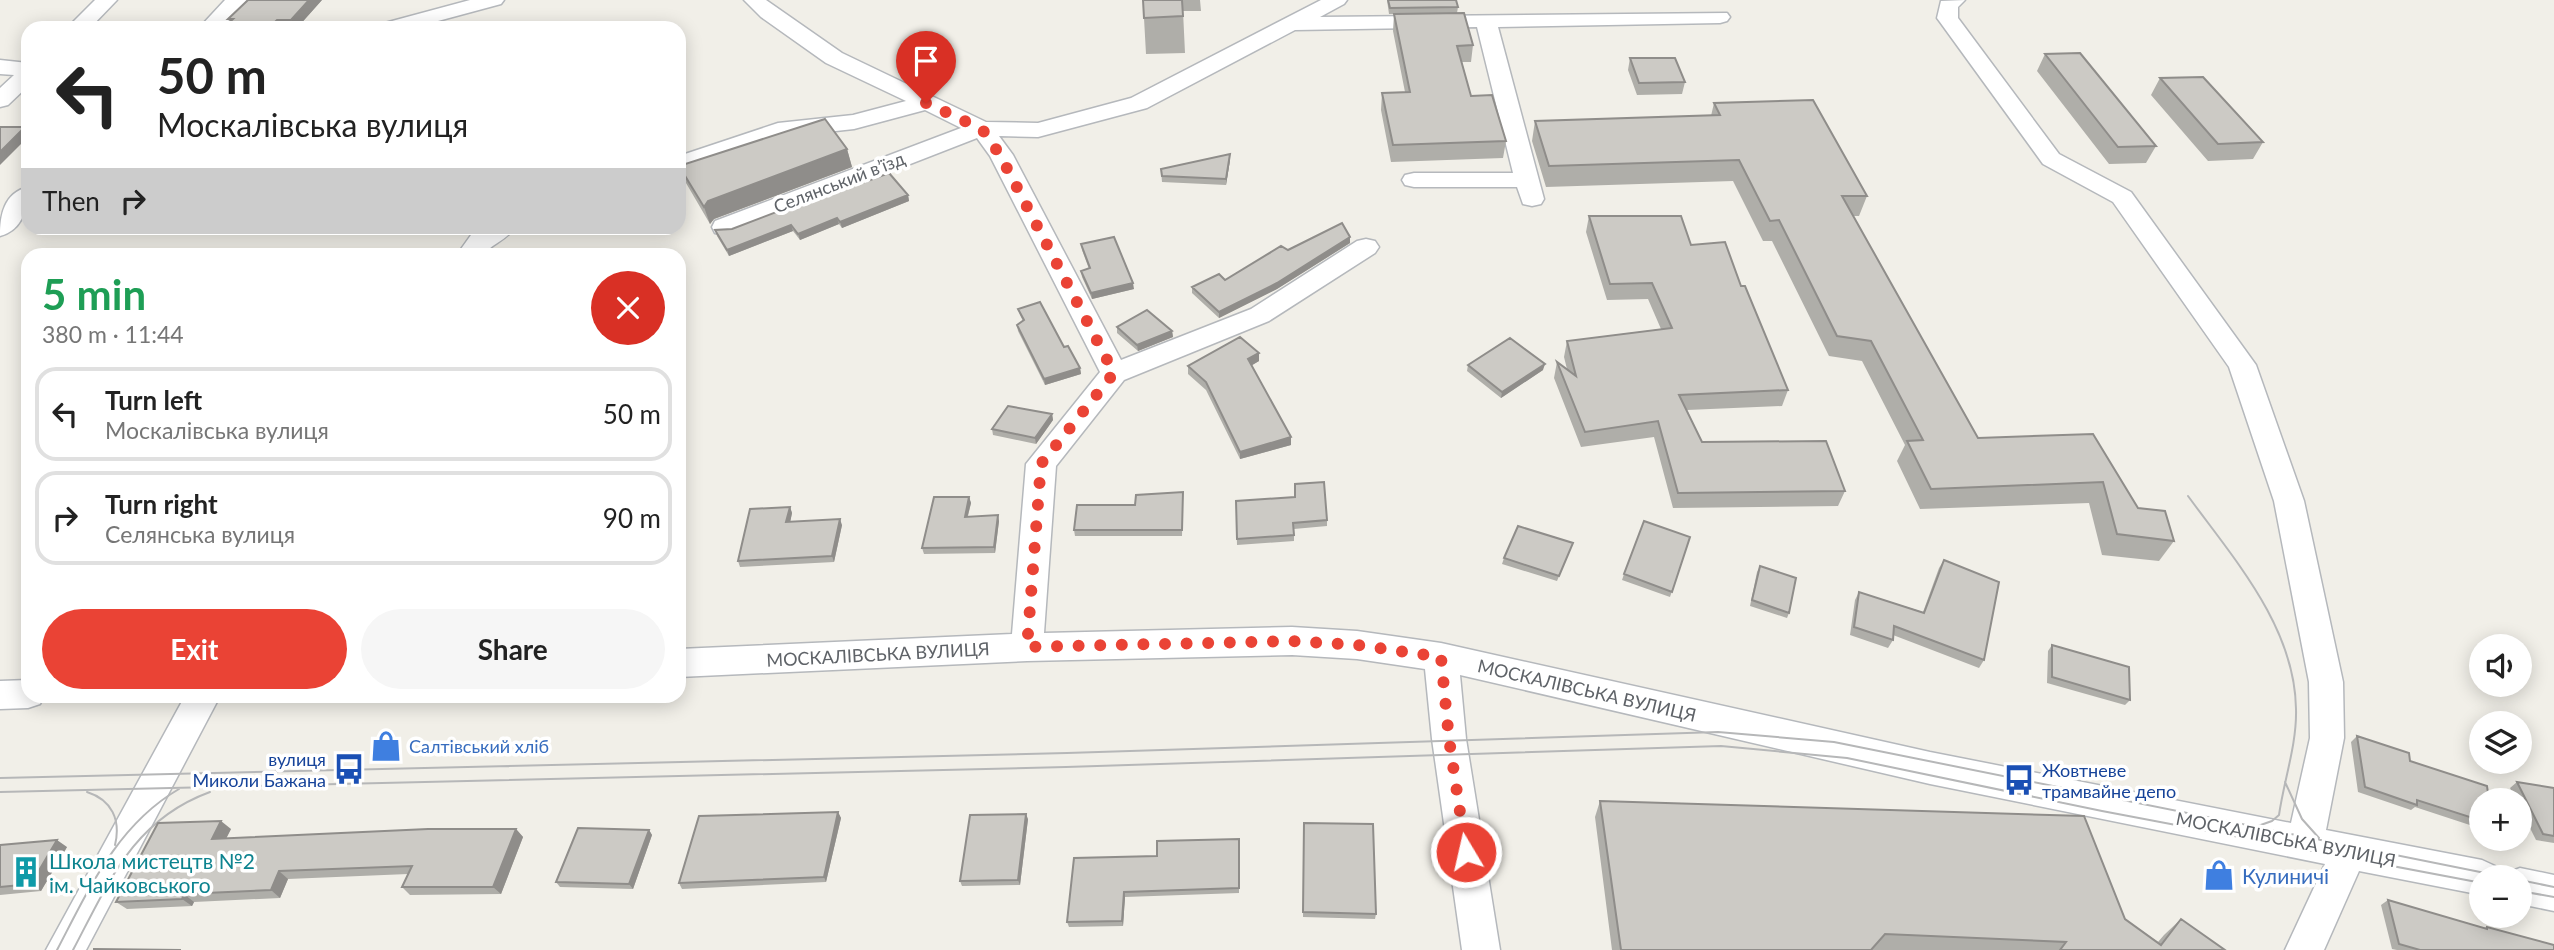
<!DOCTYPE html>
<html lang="en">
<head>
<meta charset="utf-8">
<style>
  body { margin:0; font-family:Lato,sans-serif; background:#f6f6f6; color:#222; height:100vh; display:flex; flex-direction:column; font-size:26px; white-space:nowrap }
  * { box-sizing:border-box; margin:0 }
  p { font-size:23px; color:#767676 }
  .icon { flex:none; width:38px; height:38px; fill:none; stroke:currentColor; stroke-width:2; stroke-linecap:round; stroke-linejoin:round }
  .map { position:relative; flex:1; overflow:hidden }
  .details { position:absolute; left:21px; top:248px; width:665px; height:455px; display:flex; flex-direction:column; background:#fff; border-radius:21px; box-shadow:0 4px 18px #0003 }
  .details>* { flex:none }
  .hud { position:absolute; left:21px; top:21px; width:665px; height:214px; border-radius:21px; box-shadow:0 4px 18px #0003; background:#fff; color:#222; overflow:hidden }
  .controls { position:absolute; left:2469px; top:634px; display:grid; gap:14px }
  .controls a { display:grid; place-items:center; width:63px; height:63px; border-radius:50%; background:#fff; box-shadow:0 4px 18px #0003; font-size:35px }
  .pin { position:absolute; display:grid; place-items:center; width:60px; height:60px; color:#fff; margin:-72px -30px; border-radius:50% 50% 50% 0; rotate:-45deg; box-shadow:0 0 7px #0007 }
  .pin .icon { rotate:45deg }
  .me { position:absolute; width:77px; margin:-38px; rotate:351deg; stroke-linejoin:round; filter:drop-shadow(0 0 5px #0008) }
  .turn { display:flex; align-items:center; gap:24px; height:147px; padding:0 21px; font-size:32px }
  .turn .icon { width:91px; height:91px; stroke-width:2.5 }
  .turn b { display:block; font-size:49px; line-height:60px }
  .then { display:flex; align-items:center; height:66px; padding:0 21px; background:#0003; gap:14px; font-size:26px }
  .round { display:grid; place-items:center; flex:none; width:74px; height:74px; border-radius:37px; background:#f6f6f6 }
  .headline { display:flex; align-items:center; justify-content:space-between; height:119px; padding:0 21px }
  h1 { font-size:42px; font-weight:700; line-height:52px; color:#1e9e55 }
  .action { display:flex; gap:14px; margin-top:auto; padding:14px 21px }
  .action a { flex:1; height:80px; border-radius:42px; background:#ea4335; color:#fff; font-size:28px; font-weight:700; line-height:80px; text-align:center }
  .action a+a { background:#f6f6f6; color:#222 }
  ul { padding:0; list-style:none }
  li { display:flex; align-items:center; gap:21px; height:94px; margin:0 14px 10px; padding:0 7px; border:4px solid #e0e0e0; border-radius:21px }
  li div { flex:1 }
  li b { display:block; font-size:26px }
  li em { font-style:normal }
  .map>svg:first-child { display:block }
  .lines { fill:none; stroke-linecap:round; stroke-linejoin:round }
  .minor-casing { stroke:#b5b8bc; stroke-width:3 }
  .minor { fill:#fff; fill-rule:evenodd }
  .tram { stroke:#b6b7b8; stroke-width:2 }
  .wall { fill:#afaea9 }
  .shaded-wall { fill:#8f8d8a }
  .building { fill:#cccac5; stroke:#8f8d8a; stroke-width:2 }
  .route { stroke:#ea4335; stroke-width:12; stroke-dasharray:0 21.6 }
  .labels { text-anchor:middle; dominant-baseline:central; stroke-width:7; stroke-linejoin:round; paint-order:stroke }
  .street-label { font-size:18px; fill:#5f6368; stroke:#fff }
  .shop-label { font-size:18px; fill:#366cbe; stroke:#fff; text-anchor:start }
  .transit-label { font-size:18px; fill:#164399; stroke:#fff; text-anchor:end }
  .near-culture-label { font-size:21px; fill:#0d838f; stroke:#fff; text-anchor:start }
  .near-shop-label { font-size:21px; fill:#366cbe; stroke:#fff; text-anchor:start }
</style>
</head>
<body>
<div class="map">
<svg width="2554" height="950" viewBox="0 0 2554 950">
  <rect width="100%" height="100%" fill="#f1efe8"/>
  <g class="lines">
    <defs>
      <path id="minor" d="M95 0H117L90 28H67Z
        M225 0H247L222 28H199Z
        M470 0H504L501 4 412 28H377L381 24Z
        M744 0H766L842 53 986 122 1038 123 1131 98 1321 0H1347L1344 4 1320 17 1727 13 1730 17 1727 21 1720 23 1498 27 1544 199 1541 204 1532 206 1523 204 1517 187H1414L1405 185 1402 180 1405 175 1414 173H1513L1477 27 1295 30 1147 108 1038 137 999 136 1013 155 1121 360 1251 309 1357 241 1366 239 1375 241 1379 247 1375 253 1269 321 1124 380 1056 466 1044 633 1292 627 1357 631 1441 643 1930 752 2291 823 2310 738 2309 682 2274 501 2229 367 2113 202 2043 164 1940 22 1937 18 1941 1 1965 0 1958 7V18L2059 154 2131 192 2256 365 2304 501 2343 682 2344 738 2326 830 2482 860 2495 866 2500 877H2482V895L2359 871 2324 950H2285L2325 864 1930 784 1460 675 1466 739 1500 950H1462L1432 739 1425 669 1357 659 1292 655 1027 661 679 677V649L1012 634 1026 464 1100 372 990 156 977 138 733 233 724 235 715 233 712 227 715 221 961 128 925 110 854 129 781 137 679 171V156L778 123 853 115 906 101 826 63 761 17Z
        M0 60 28 63V86L8 105 0 107V88L14 75 0 74Z
        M28 187C28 207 23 230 0 236 0 215 4 193 28 187Z
        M485 228H514C507 240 491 244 482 256H456L471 235Z
        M28 680V696H44L40 704 28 708 0 709V681Z
        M185 696H220L86 950H46Z
        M2520 868 2554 875V911L2520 904V877H2505L2507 873Z"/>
    </defs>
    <use href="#minor" class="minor-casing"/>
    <use href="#minor" class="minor"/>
    <path class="tram" d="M2188 496C2234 559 2295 627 2296 709 2297 744 2284 780 2279 815L2272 821 2255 827
      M0 778 1067 753 1718 732 1834 742 2505 877
      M2285 782 2302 819 2319 838
      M0 792 1066 767 1721 746 1847 758 2102 811 2482 883
      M87 792C112 800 121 820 115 845
      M2520 880 2554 887
      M2520 891 2554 897
      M57 950C89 889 117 825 179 789
      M73 950C109 882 133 820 210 792"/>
  </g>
  <path class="wall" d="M322 0 297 28H223L230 22 228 19Z
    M1143 0H1200L1201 11H1183L1185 53 1146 54Z
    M1387 0H1456L1458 7 1457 13 1389 14Z
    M1394 14 1473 45 1471 62H1462L1471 96 1506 141 1503 158 1391 162 1381 110 1382 93 1405 92 1393 31Z
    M2045 54 2156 146 2146 163 2109 164 2037 71Z
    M1630 58 1685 82 1682 94 1637 95 1628 70Z
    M2160 78 2263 142 2253 159 2208 161 2151 95Z
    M1714 103 1867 196 1859 216H1853L1978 438 2093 434 2138 508 2174 541 2159 561 2102 555 2089 503 1920 509 1897 461 1905 445 1862 361 1829 356 1772 241H1763L1733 181 1546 187 1532 141 1535 121 1711 116Z
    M847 149 852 167 714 219 710 224 686 183 679 166Z
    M1230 160 1226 185 1162 182 1161 169Z
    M865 182 908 195 909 201 842 228 839 224 800 240 793 231 729 256 717 236 715 230 732 229Z
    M1589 216 1691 245 1741 286 1788 390 1782 406 1687 410 1702 442 1845 491 1838 506 1673 508 1654 437 1581 447 1554 378 1557 362 1567 369 1564 357 1567 341 1661 329 1648 299 1607 300 1586 232Z
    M1350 237V243L1277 289 1219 318 1192 293V287L1225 280 1288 250Z
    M1081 244 1134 289 1092 299 1082 277 1081 271 1089 269 1082 250Z
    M1018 309 1064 347 1080 368 1081 374 1045 385 1018 331 1017 325 1023 321 1020 315Z
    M1117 327 1172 331 1173 337 1138 351 1117 333Z
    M1259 353V361L1252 365 1291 445 1240 459 1206 390 1188 374V366Z
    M1468 365 1543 370 1501 398 1467 371Z
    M1052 414 1053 420 1036 444 993 435 992 429Z
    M1183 492 1182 536H1075L1074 530 1135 505Z
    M969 497 971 503 968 516 999 521 995 553 924 554 922 548Z
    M1236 501 1327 520V526L1294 529V541L1237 545Z
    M790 507 792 513 790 522 842 525 834 562 740 567 738 561Z
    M1690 537 1670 597 1622 580 1624 574Z
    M1573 543 1557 581 1502 564 1504 558Z
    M1944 560 1984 660 1979 668 1893 635V640L1888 648 1850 635 1855 600 1859 592 1923 612 1939 568Z
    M1760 566 1789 613 1787 618 1750 606 1757 572Z
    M2052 645 2130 700 2125 705 2047 683 2048 651Z
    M2357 736 2410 761 2482 800V829L2415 807 2411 810 2358 792 2351 742Z
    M2517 782 2554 788V843L2536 840 2520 808V800H2516L2510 788Z
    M1600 801 2125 919 2158 942 2164 935 2181 919 2225 950H1612L1595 817Z
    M838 812 841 818 826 882 682 889 679 883Z
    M1028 819 1020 885 962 886 960 881Z
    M1304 823 1376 914 1375 919 1303 917Z
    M231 829 226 838 516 829 523 837 501 894 410 895 402 887 408 874 288 879 280 898 194 902 192 906 127 909 116 902Z
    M649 830 652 835 633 889 560 887 556 882Z
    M1239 839V893L1125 897 1123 926 1069 927 1067 922 1157 856Z
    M0 845 67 847 41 891 0 895Z
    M2388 900 2484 928 2487 927 2554 950H2397L2392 949 2381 905Z"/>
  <path class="shaded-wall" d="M309 0H322L297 28H296L291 20Z
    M277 20 282 28H269Z
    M25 127 28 131V137L0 165V152Z
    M847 149 852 167 714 219 710 224 704 207 708 201Z
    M1230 154V160L1226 185V179Z
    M908 195 909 201 842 228 840 222Z
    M837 218 839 224 800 240 798 234Z
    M791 225 793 231 729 256 727 250Z
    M1350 237V243L1277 289 1219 318V312Z
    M1133 283 1134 289 1092 299 1091 293Z
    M1172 331 1173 337 1138 351 1137 345Z
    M1259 353V361L1249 367 1248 359Z
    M1545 364 1543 370 1501 398 1502 392Z
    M1080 368 1081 374 1045 385 1044 379Z
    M1052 414 1053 420 1036 444 1035 438Z
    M1291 437V445L1240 459V452Z
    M969 497 971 503 966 522 965 517Z
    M790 507 792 513 789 528 786 522Z
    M998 515 999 521 995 553 994 547Z
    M840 519 842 525 834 562 832 556Z
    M838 812 841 818 826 882 824 877Z
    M1026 814 1028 819 1020 885 1018 880Z
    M221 821 231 829 222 847 212 839Z
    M516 829 523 837 501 894 493 887Z
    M649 830 652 835 633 889 629 884Z
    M57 840 67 847 41 891 31 884Z
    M279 871 288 879 280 898 271 890Z
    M1124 892 1125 897 1123 926 1122 921Z
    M184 894 194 902 192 906 182 899Z"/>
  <path class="building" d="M248 0H309L291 20H277L269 28H223L233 19H228Z
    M1143 0H1182L1183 16 1144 18Z
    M1388 0H1456L1458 7 1390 8Z
    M1464 13 1473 45 1457 46 1471 96 1492 95 1506 141 1393 145 1382 93 1410 92 1394 14Z
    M2080 53 2156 146 2118 147 2045 54Z
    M1630 58H1675L1685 82 1639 83Z
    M2203 77 2263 142 2218 144 2160 78Z
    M1813 100 1867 196H1842L1978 438 2093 434 2138 508 2165 511 2174 541 2117 534 2103 482 1931 489 1907 441 1923 440 1871 341 1837 336 1779 220 1770 221 1739 160 1549 166 1535 121 1720 115 1714 103Z
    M825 119 847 149 708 201 704 207 679 166Z
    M0 127H25L0 152Z
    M1230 154 1226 179 1162 176 1161 169Z
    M889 173 908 195 840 222 837 218 798 234 791 225 727 250 715 230 732 229 863 179 865 182Z
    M1589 216H1681L1691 245 1725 242 1741 286H1745L1788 390 1679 395 1702 442 1826 441 1845 491 1678 493 1658 421 1585 432 1557 362 1576 376 1567 341 1672 328 1652 283 1610 284Z
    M1342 223 1350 237 1277 283 1219 312 1192 287 1219 274 1225 280 1281 246 1288 250Z
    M1114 237 1133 283 1091 293 1081 271 1090 268 1081 244Z
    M1040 302 1064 347 1068 346 1080 368 1044 379 1017 325 1024 320 1018 309Z
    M1147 310 1172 331 1137 345 1117 327Z
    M1240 337 1259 353 1248 359 1291 437 1240 452 1206 382 1188 366Z
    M1510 338 1545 364 1502 392 1468 365Z
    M1008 406 1052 414 1035 438 992 429Z
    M1324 482 1327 520 1293 523 1294 535 1237 539 1236 501 1295 497V484Z
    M1183 492 1182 530H1074L1077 505H1135L1136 495Z
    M934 497H969L965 517 998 515 994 547 922 548Z
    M790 507 786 522 840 519 832 556 738 561 750 509Z
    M1644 521 1690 537 1672 592 1624 574Z
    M1518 526 1573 543 1559 576 1504 558Z
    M1944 560 1999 582 1984 660 1894 626 1893 640 1854 627 1859 592 1924 613Z
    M1760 566 1796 578 1789 613 1752 600Z
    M2052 645 2129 667 2130 700 2052 677Z
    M2357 736 2409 753 2410 761 2487 786 2489 800H2482V821L2417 800V805L2365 787Z
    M2517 782 2554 788V836L2543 834Z
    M1600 801 2084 816 2125 919 2161 945 2181 919 2225 950H2060L2066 942 1885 934 1871 950H1621Z
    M838 812 824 877 679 883 699 816Z
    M1026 814 1018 880 960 881 970 815Z
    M221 821 212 839 428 829H516L493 887H402L412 866 279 871 271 890 184 894 182 899 116 902 158 823Z
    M1304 823 1373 824 1376 914 1303 912Z
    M578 828 649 830 629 884 556 882Z
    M1239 839V888L1124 892 1122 921 1067 922 1074 858 1157 856V841Z
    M57 840 31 884 0 887V845Z
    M2388 900 2487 929V927L2554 945V950H2420L2399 944Z
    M94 949 181 950H94Z"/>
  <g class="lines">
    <path class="route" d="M926 103 982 129 1000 155 1114 373 1041 464 1027 647 1292 641 1357 645 1441 657 1449 739 1466 852"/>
  </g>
  <defs>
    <symbol id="shop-bare" viewBox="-9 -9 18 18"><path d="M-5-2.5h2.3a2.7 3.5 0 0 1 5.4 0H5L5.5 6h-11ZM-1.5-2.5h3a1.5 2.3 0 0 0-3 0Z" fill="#3f7fe0" stroke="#fff" stroke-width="2.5" paint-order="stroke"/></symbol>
    <symbol id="bus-bare" viewBox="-9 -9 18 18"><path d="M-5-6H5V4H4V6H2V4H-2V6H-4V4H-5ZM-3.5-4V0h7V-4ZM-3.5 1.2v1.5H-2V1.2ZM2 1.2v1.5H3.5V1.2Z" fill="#1a4fb4" stroke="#fff" stroke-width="2.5" paint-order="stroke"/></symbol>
    <symbol id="building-bare" viewBox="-9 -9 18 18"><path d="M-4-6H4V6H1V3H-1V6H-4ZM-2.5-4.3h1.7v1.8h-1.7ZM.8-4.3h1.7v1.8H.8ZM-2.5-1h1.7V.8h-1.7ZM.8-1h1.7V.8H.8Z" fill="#0f9aa8" stroke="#fff" stroke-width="2.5" paint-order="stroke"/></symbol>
  </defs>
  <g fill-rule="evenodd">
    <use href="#shop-bare" x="364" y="724" width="44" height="44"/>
    <use href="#bus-bare" x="327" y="747" width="44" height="44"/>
    <use href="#bus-bare" x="1997" y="758" width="44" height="44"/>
    <use href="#building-bare" x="4" y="850" width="44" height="44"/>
    <use href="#shop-bare" x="2197" y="853" width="44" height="44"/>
  </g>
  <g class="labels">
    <g class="street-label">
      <text transform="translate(839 182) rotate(-21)">Селянський вʼїзд</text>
      <text transform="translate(878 654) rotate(-3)">МОСКАЛІВСЬКА ВУЛИЦЯ</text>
      <text transform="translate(1587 690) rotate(13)">МОСКАЛІВСЬКА ВУЛИЦЯ</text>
      <text transform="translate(2286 839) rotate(11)">МОСКАЛІВСЬКА ВУЛИЦЯ</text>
    </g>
    <g class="shop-label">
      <text x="409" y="746">Салтівський хліб</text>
    </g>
    <g class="transit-label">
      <text x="326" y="759">вулиця<tspan x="326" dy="21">Миколи Бажана</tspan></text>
      <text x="2042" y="770" text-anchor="start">Жовтневе<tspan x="2042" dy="21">трамвайне депо</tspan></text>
    </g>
    <g class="near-culture-label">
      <text x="49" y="860">Школа мистецтв №2<tspan x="49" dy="24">ім. Чайковського</tspan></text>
    </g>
    <g class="near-shop-label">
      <text x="2242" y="875">Кулиничі</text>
    </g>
  </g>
</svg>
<div class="controls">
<a><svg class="icon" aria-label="sound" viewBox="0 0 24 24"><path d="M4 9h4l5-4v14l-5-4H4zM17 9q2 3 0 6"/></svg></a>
<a><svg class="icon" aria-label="layers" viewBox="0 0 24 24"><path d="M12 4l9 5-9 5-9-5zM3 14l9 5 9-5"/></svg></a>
<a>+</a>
<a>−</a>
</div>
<div class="pin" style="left:926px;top:103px;background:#d93025"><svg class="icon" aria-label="arrive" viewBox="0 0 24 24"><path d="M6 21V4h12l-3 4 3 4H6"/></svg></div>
<svg class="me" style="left:1466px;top:852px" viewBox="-20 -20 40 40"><circle r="17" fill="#ea4335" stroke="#fff" stroke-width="3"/><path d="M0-11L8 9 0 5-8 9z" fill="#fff"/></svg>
<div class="hud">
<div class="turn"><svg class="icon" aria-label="left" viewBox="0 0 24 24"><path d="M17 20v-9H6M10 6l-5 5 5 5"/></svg><div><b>50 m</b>Москалівська вулиця</div></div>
<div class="then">Then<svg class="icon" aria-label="right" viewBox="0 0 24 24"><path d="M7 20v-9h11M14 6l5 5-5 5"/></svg></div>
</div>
<section class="details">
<div class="headline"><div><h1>5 min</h1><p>380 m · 11:44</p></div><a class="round" style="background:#d93025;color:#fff"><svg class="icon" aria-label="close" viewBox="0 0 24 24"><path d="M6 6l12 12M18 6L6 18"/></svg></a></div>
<ul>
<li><svg class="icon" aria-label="left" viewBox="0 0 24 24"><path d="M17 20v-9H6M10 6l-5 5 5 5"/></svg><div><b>Turn left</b><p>Москалівська вулиця</p></div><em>50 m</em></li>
<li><svg class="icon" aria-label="right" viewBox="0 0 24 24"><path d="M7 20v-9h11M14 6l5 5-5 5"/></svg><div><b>Turn right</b><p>Селянська вулиця</p></div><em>90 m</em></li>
</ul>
<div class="action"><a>Exit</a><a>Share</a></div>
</section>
</div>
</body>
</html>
